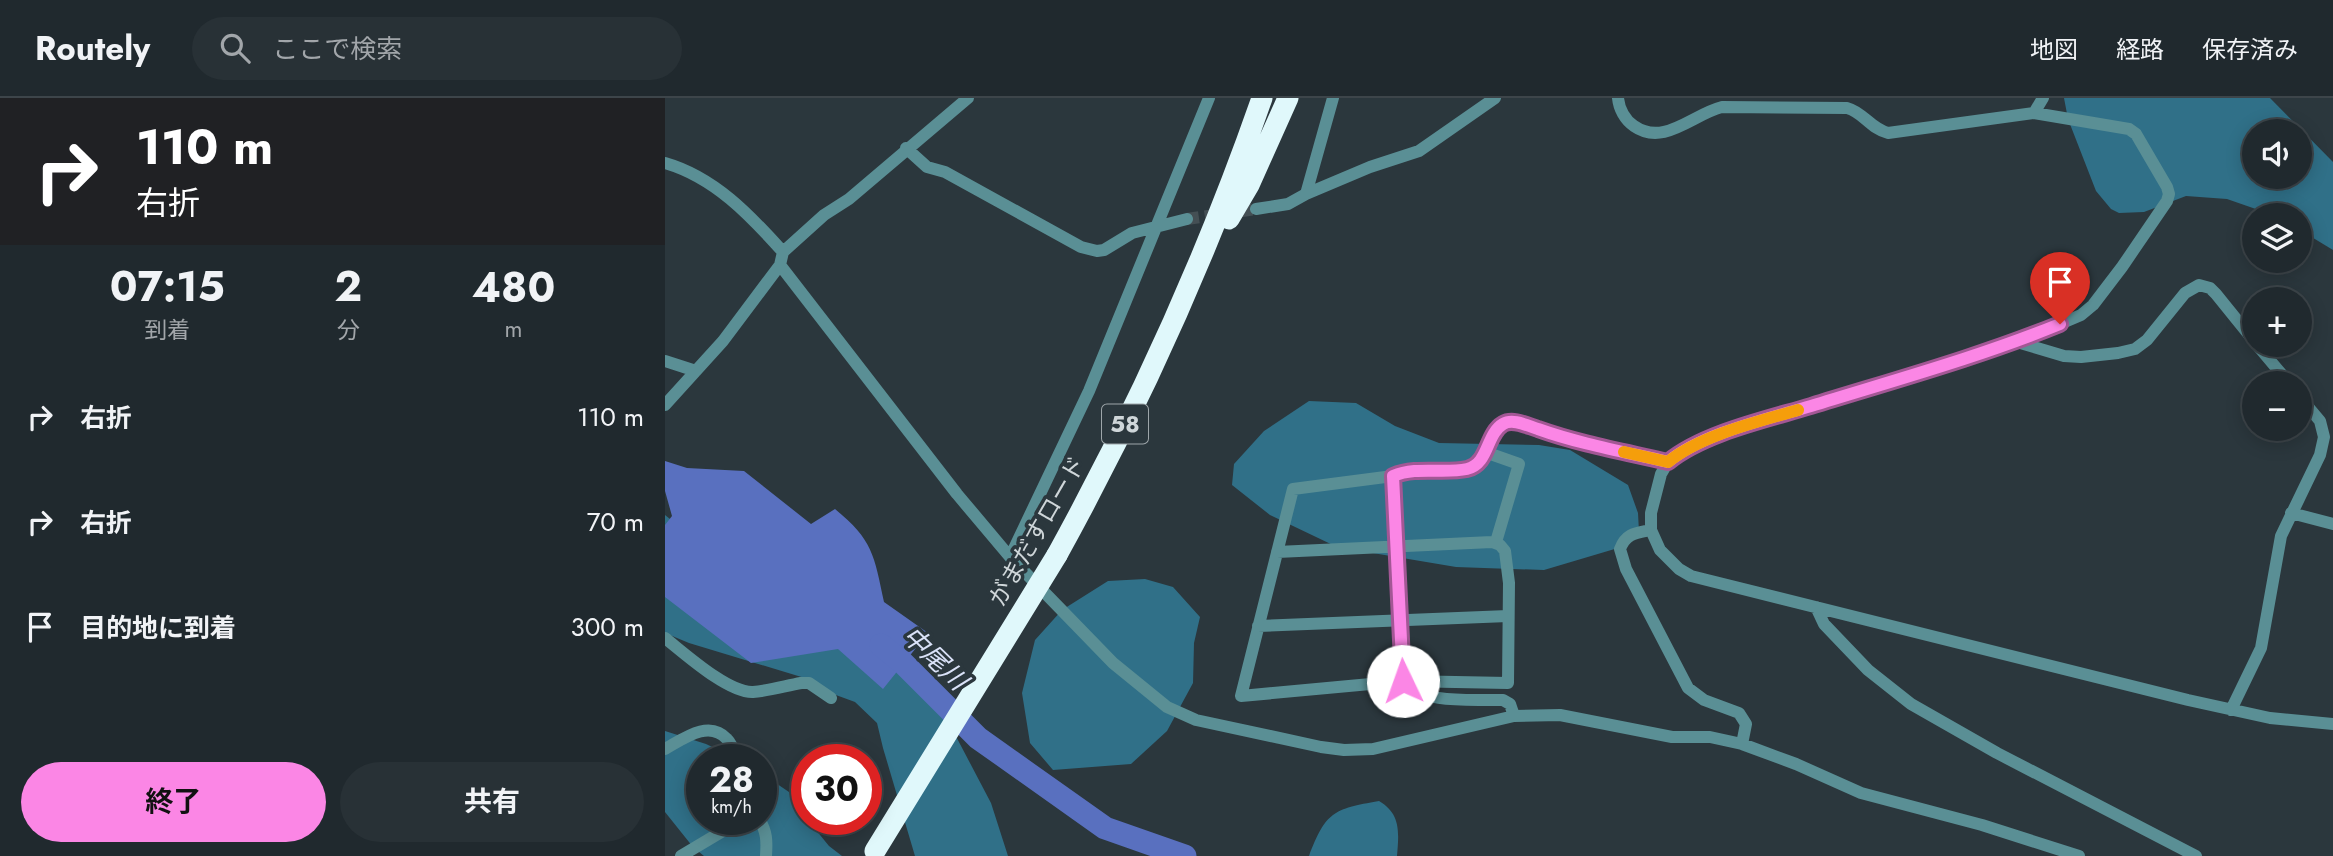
<!DOCTYPE html>
<html lang="ja">
<head>
<meta charset="utf-8">
<style>
  body { margin:0; font-family:Jost,"Noto Sans JP",sans-serif; background:#283136; color:#f1f3f6; height:100vh; display:flex; flex-direction:column; font-size:26px; white-space:nowrap }
  * { box-sizing:border-box; margin:0 }
  p { font-size:23px; color:#a2a6aa }
  .icon { flex:none; width:38px; height:38px; fill:none; stroke:currentColor; stroke-width:2; stroke-linecap:round; stroke-linejoin:round }
  .map { position:relative; flex:1; overflow:hidden }
  .drawer { display:flex; flex-direction:column; background:#20292e; width:665px }
  .drawer>* { flex:none }
  .guide { background:#202124; color:#fff; overflow:hidden }
  .tools { position:absolute; left:1577px; top:21px; display:grid; gap:14px }
  .tools a { display:grid; place-items:center; width:70px; height:70px; border-radius:50%; background:#20292e; box-shadow:0 4px 18px #0003,0 0 0 2px #3d454a; font-size:35px }
  .speed { position:absolute; left:21px; top:646px; display:flex; gap:14px; font-size:35px; font-weight:700; text-align:center }
  .speed>* { display:grid; place-content:center; width:91px; height:91px; border-radius:50%; background:#20292e; box-shadow:0 4px 18px #0003,0 0 0 2px #3d454a; line-height:1 }
  .speed small { font-size:18px; font-weight:400 }
  .speed .limit { border:10px solid #d22; background:#fff; color:#111 }
  .pin { position:absolute; display:grid; place-items:center; width:60px; height:60px; color:#fff; margin:-72px -30px; border-radius:50% 50% 50% 0; rotate:-45deg; box-shadow:0 0 7px #0007 }
  .pin .icon { rotate:45deg }
  .me { position:absolute; width:77px; margin:-38px; rotate:357deg; stroke-linejoin:round; filter:drop-shadow(0 0 5px #0008) }
  .turn { display:flex; align-items:center; gap:24px; height:147px; padding:0 21px; font-size:32px }
  .turn .icon { width:91px; height:91px; stroke-width:2.5 }
  .turn b { display:block; font-size:49px; line-height:60px }
  .eta { display:flex; justify-content:space-evenly; align-items:center; height:119px; text-align:center }
  .eta b { font-size:42px; font-weight:700; line-height:49px }
  .cta { display:flex; gap:14px; margin-top:auto; padding:14px 21px }
  .cta a { flex:1; height:80px; border-radius:42px; background:#fb86e5; color:#111; font-size:28px; font-weight:700; line-height:80px; text-align:center }
  .cta a+a { background:#283136; color:#f1f3f6 }
  ul { padding:0; list-style:none }
  li { display:flex; align-items:center; gap:21px; height:105px; padding:0 21px }
  li div { flex:1 }
  li b { display:block; font-size:26px }
  li em { font-style:normal }
  header { display:flex; align-items:center; gap:42px; box-sizing:border-box; height:98px; padding:0 35px; background:#20292e; border-bottom:2px solid #3d454a }
  header strong { font-size:33px }
  nav { display:flex; gap:38px; margin-inline-start:auto; font-size:24px }
  .search { width:490px; height:63px; background:#283136; display:flex; align-items:center; gap:18px; box-sizing:border-box; padding:0 24px; border-radius:38px; color:#a2a6aa; font-size:26px }
  main { display:flex; flex:1; min-height:0 }
  .map>svg:first-child { display:block }
  .forest { fill:#307088; fill-rule:evenodd }
  .water { fill:#5970bf }
  .lines { fill:none; stroke-linecap:round; stroke-linejoin:round }
  .river { stroke:#5970bf; stroke-width:23 }
  .minor-tunnel { stroke:#444f54; stroke-width:12; stroke-dasharray:12 6; stroke-linecap:butt }
  .minor { stroke:#5a8f95; stroke-width:12 }
  .highway { stroke:#e0f8fb; stroke-width:21 }
  .highway-bridge { stroke:#e0f8fb; stroke-width:21 }
  .route-casing { stroke:#a35795; stroke-width:18 }
  .route { stroke:#fb86e5; stroke-width:12 }
  .slow { stroke:#f59e0b; stroke-width:12 }
  .labels { text-anchor:middle; dominant-baseline:central; stroke-width:7; stroke-linejoin:round; paint-order:stroke }
  .shield { fill:#2b373d; stroke:#9ea6aa; stroke-width:2 }
  .shield-label { font-size:23px; font-weight:bold; fill:#cfd6d9 }
  .street-label { font-size:24px; fill:#cfd6d9; stroke:#2b373d }
  .water-label { font-size:26px; font-style:italic; fill:#dae2f8; stroke:#2b373d }
</style>
</head>
<body>
<header>
<strong>Routely</strong>
<div class="search"><svg class="icon" aria-label="search" viewBox="0 0 24 24"><circle cx="10" cy="10" r="6"/><path d="M15 15l6 6"/></svg>ここで検索</div>
<nav><a>地図</a><a>経路</a><a>保存済み</a></nav>
</header>
<main>
<section class="drawer">
<div class="guide">
<div class="turn"><svg class="icon" aria-label="right" viewBox="0 0 24 24"><path d="M7 20v-9h11M14 6l5 5-5 5"/></svg><div><b>110 m</b>右折</div></div>
</div>
<div class="eta">
<div><b>07:15</b><p>到着</p></div>
<div><b>2</b><p>分</p></div>
<div><b>480</b><p>m</p></div>
</div>
<ul>
<li><svg class="icon" aria-label="right" viewBox="0 0 24 24"><path d="M7 20v-9h11M14 6l5 5-5 5"/></svg><div><b>右折</b></div><em>110 m</em></li>
<li><svg class="icon" aria-label="right" viewBox="0 0 24 24"><path d="M7 20v-9h11M14 6l5 5-5 5"/></svg><div><b>右折</b></div><em>70 m</em></li>
<li><svg class="icon" aria-label="arrive" viewBox="0 0 24 24"><path d="M6 21V4h12l-3 4 3 4H6"/></svg><div><b>目的地に到着</b></div><em>300 m</em></li>
</ul>
<div class="cta"><a>終了</a><a>共有</a></div>
</section>
<div class="map">
<svg width="1668" height="758" viewBox="0 0 1668 758">
  <rect width="100%" height="100%" fill="#2b373d"/>
  <path class="forest" d="M1399 0H1605L1668 64V152L1635 132 1634 117H1608L1562 101 1521 98 1479 114 1454 115 1446 111 1431 93 1403 21ZM1589 33H1634V79H1589Z
    M644 303 691 305 730 328 774 345 874 347 905 352 963 387 973 415 974 434 953 450 879 472 791 469 672 449 605 417 567 387 569 366 599 333Z
    M0 417 40 449 210 512 264 587 326 705 343 758H250L218 650 212 625 190 604 160 593 143 581 24 545 0 535Z
    M480 481 508 489 535 519 529 545 528 585 502 633 466 666 388 672 365 645 357 595 370 542 397 512 443 483Z
    M0 633 41 646 73 661 37 662V721H96V675L124 694 142 721 164 748 177 758H39L28 749 0 714Z
    M714 703C736 716 734 734 732 758H644C661 714 668 711 714 703Z"/>
  <path class="water" d="M0 363 22 370 79 373 146 426 170 411C208 442 209 457 219 504L263 535 218 591 173 551 86 565 0 499V427L7 418 0 393Z"/>
  <g class="lines">
    <path class="river" d="M216 547 238 565 313 640 440 730 520 758"/>
    <path class="minor-tunnel" d="M522 121 591 111"/>
    <path class="minor" d="M953 0C954 11 960 22 969 28 999 49 1028 16 1057 9L1182 10C1198 14 1206 31 1223 35L1369 15 1464 31 1471 36 1502 89 1504 96 1502 103 1457 169 1428 207 1416 217 1352 244 1076 329 1015 354 1003 364 996 376 986 415V432L995 452 1014 471 1026 478 1523 602 1605 620 1668 626
      M1369 15 1378 0
      M241 50 262 69 280 74 416 149 432 153 439 152 467 135 522 121
      M0 65C49 79 85 117 118 154
      M641 96 668 0
      M591 111 623 106 641 96 705 69 754 53 830 0
      M115 167 292 396 345 459 448 565 502 609 531 622 656 649 679 652 708 651 849 618 895 617 1007 639H1045L1077 646 1131 666 1196 695 1317 727 1414 758
      M1352 244 1399 258 1416 259 1453 255 1470 251 1482 242 1520 195 1534 187 1545 190 1551 196 1589 243
      M1592 247 1624 285
      M0 263 31 273
      M0 307 58 243 115 167 118 154 159 117 184 101 303 0
      M820 354 854 366 831 444
      M728 378 738 583C756 607 810 601 838 602L845 606 849 618
      M1626 415 1668 426
      M986 432C971 435 961 435 955 451L961 471 1023 590 1039 602 1074 615 1081 626 1077 646
      M612 454 827 444 835 447 840 453 844 485 843 585 738 583 576 598 628 391 728 378C752 368 778 376 802 371 824 366 821 336 838 326 848 320 863 328 873 331 915 346 960 354 1003 364
      M345 459 424 293 544 0
      M1151 509 1159 526 1203 572 1246 606 1332 655 1531 758
      M593 528 843 518
      M0 540C19 555 63 595 88 594 103 593 120 588 136 585H144L166 600
      M1566 612 1596 550 1616 438 1655 357 1659 339 1655 323 1634 298
      M0 651C18 641 44 621 62 641 67 646 70 655 73 662
      M94 721C102 734 102 743 101 758
      M16 758 78 721"/>
    <path class="highway" d="M564 121 584 87 623 0
      M392 457C473 310 542 158 597 0"/>
    <path class="highway-bridge" d="M210 753 392 457"/>
  </g>
  <g class="lines">
    <defs>
      <path id="route" d="M738 583 728 378C752 368 778 376 802 371 824 366 821 336 838 326 848 320 863 328 873 331 915 346 960 354 1003 364 1038 335 1103 321 1146 308 1230 282 1314 259 1395 226"/>
    </defs>
    <use href="#route" class="route-casing"/>
    <use href="#route" class="route"/>
    <path class="slow" d="M959 354 1003 364C1036 337 1092 324 1133 312"/>
  </g>
  <g class="labels">
    <rect class="shield" x="437" y="306.5" width="46" height="39" rx="5"/>
    <g class="shield-label">
      <text x="460" y="326">58</text>
    </g>
    <g class="street-label">
      <text transform="translate(372 433) rotate(-60)">がまだすロード</text>
    </g>
    <g class="water-label">
      <text transform="translate(270 560) rotate(44)">中尾川</text>
    </g>
  </g>
</svg>
<div class="tools">
<a><svg class="icon" aria-label="sound" viewBox="0 0 24 24"><path d="M4 9h4l5-4v14l-5-4H4zM17 9q2 3 0 6"/></svg></a>
<a><svg class="icon" aria-label="layers" viewBox="0 0 24 24"><path d="M12 4l9 5-9 5-9-5zM3 14l9 5 9-5"/></svg></a>
<a>+</a>
<a>−</a>
</div>
<div class="speed"><div>28<small>km/h</small></div><div class="limit">30</div></div>
<div class="pin" style="left:1395px;top:226px;background:#d93025"><svg class="icon" aria-label="arrive" viewBox="0 0 24 24"><path d="M6 21V4h12l-3 4 3 4H6"/></svg></div>
<svg class="me" style="left:738px;top:583px" viewBox="-20 -20 40 40"><circle r="19" fill="#fff"/><path d="M0-13L10 11 0 6-10 11z" fill="#fb86e5"/></svg>
</div>
</main>
</body>
</html>
